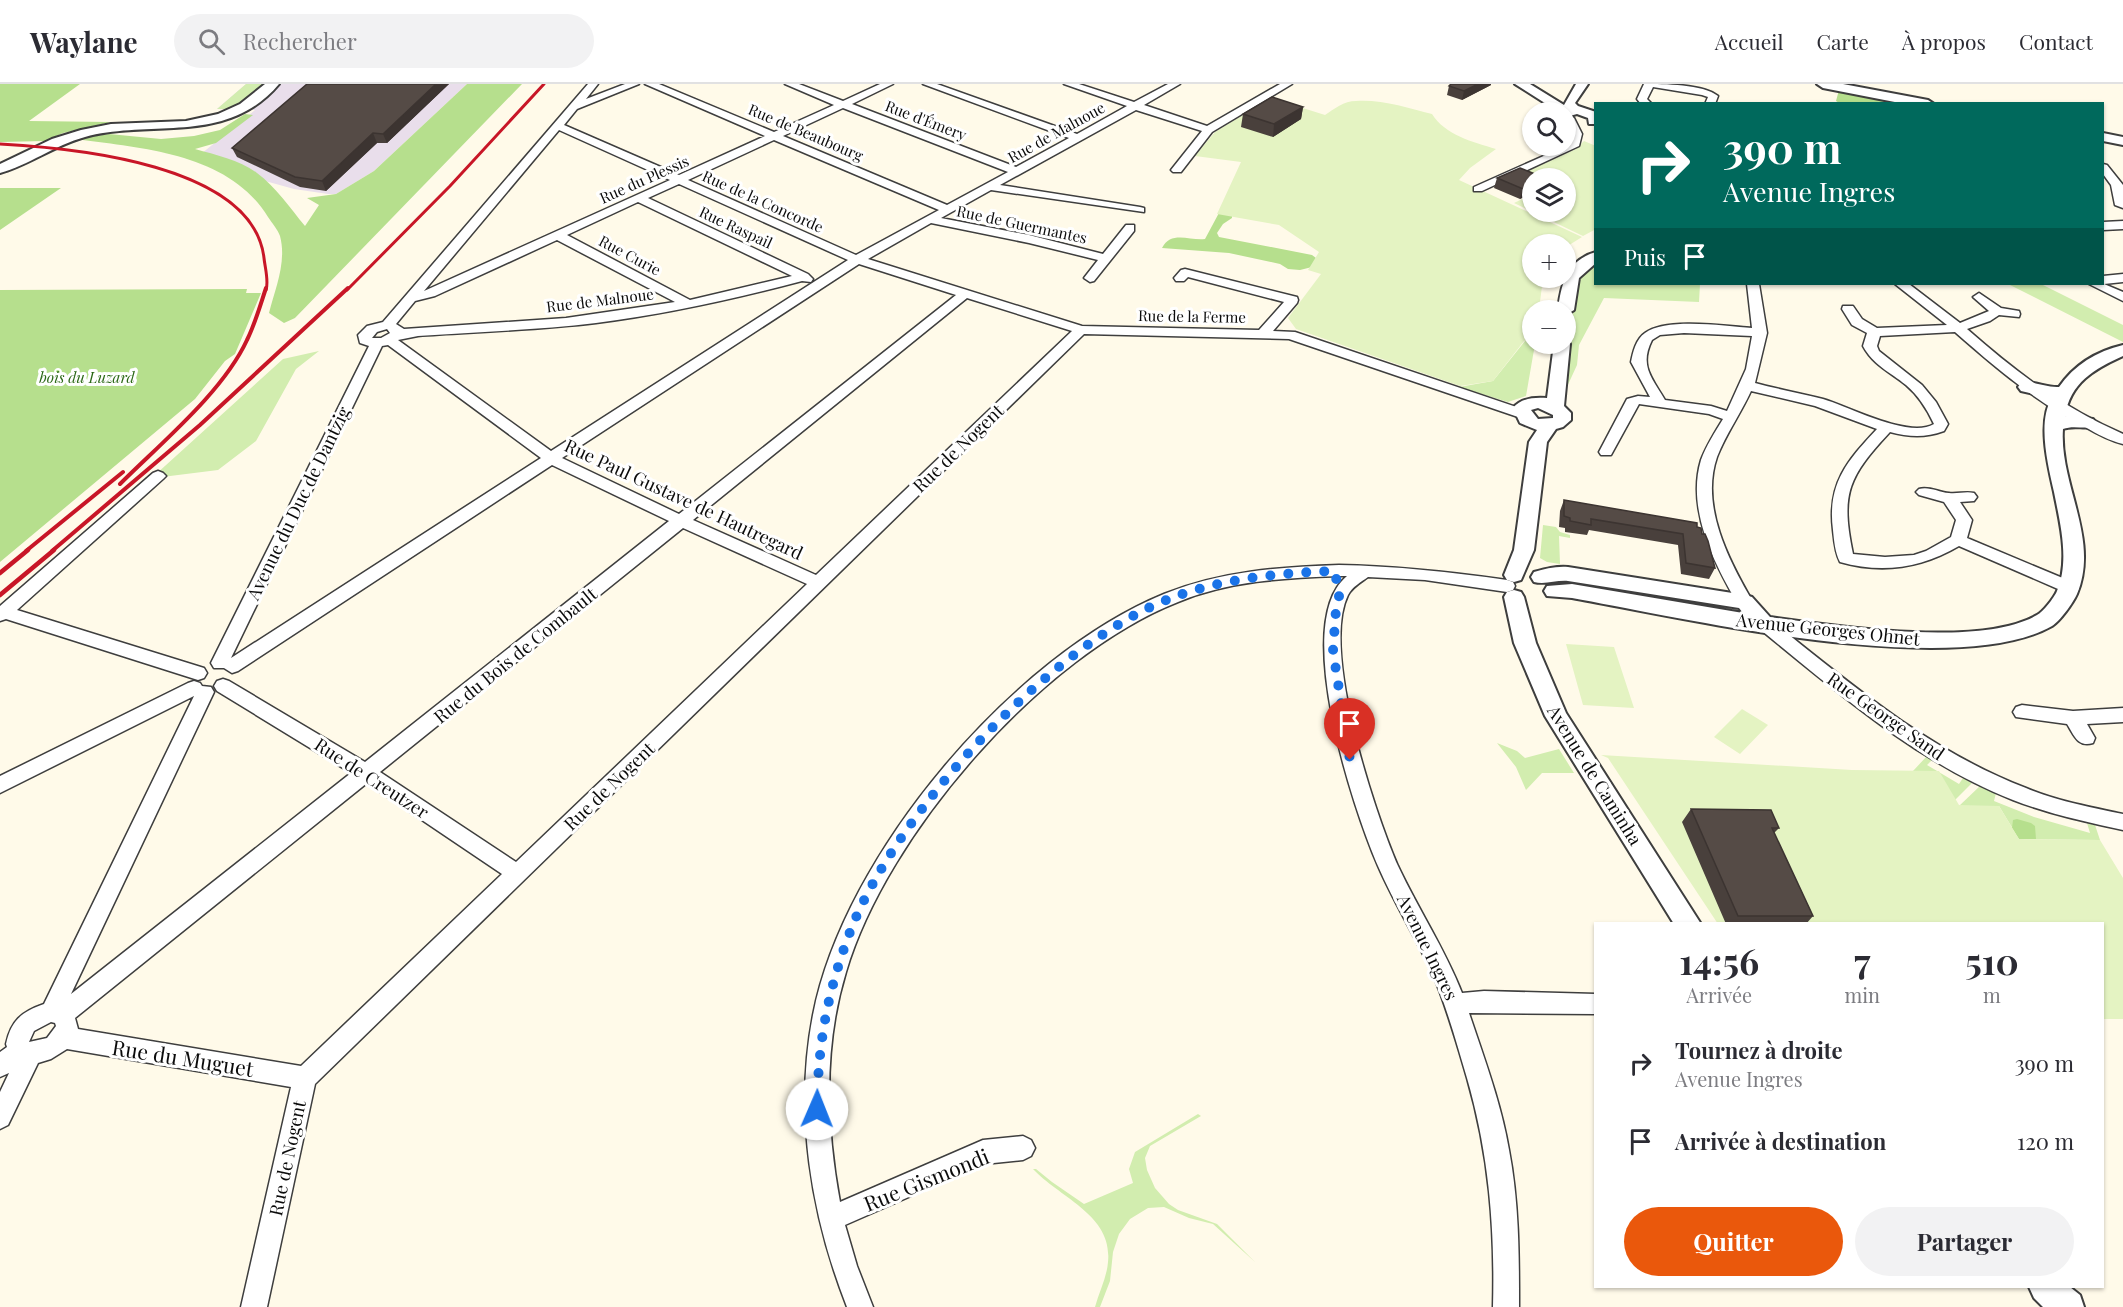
<!DOCTYPE html>
<html lang="fr">
<head>
<meta charset="utf-8">
<style>
  body { margin:0; font-family:"Playfair Display",serif; background:#f2f2f3; color:#2b2b33; height:100vh; display:flex; flex-direction:column; font-size:22px; white-space:nowrap }
  * { box-sizing:border-box; margin:0 }
  p { font-size:20px; color:#7c7c81 }
  .icon { flex:none; width:33px; height:33px; fill:none; stroke:currentColor; stroke-width:2; stroke-linecap:round; stroke-linejoin:round }
  .map { position:relative; flex:1; overflow:hidden }
  .sheet { position:absolute; left:1594px; top:838px; width:510px; height:366px; display:flex; flex-direction:column; background:#fff; border-radius:0px; box-shadow:0 2px 4px #0004 }
  .sheet>* { flex:none }
  .banner { position:absolute; left:1594px; top:18px; width:510px; height:183px; border-radius:0px; box-shadow:0 2px 4px #0004; background:#00695c; color:#fff; overflow:hidden }
  .fabs { position:absolute; left:1522px; top:18px; display:grid; gap:12px }
  .fabs a { display:grid; place-items:center; width:54px; height:54px; border-radius:50%; background:#fff; box-shadow:0 2px 4px #0004; font-size:30px }
  .pin { position:absolute; display:grid; place-items:center; width:51px; height:51px; color:#fff; margin:-62px -26px; border-radius:50% 50% 50% 0; rotate:-45deg; box-shadow:0 0 6px #0007 }
  .pin .icon { rotate:45deg }
  .me { position:absolute; width:66px; margin:-33px; rotate:1deg; stroke-linejoin:round; filter:drop-shadow(0 0 4px #0008) }
  .turn { display:flex; align-items:center; gap:21px; height:126px; padding:0 30px; font-size:27px }
  .turn .icon { width:78px; height:78px; stroke-width:2.5 }
  .turn b { display:block; font-size:42px; line-height:51px }
  .then { display:flex; align-items:center; height:57px; padding:0 30px; background:#0003; gap:12px; font-size:22px }
  .eta { display:flex; justify-content:space-evenly; align-items:center; height:102px; text-align:center }
  .eta b { font-size:36px; font-weight:700; line-height:42px }
  .cta { display:flex; gap:12px; margin-top:auto; padding:12px 30px }
  .cta a { flex:1; height:69px; border-radius:36px; background:#ea580c; color:#fff; font-size:24px; font-weight:700; line-height:69px; text-align:center }
  .cta a+a { background:#f2f2f3; color:#2b2b33 }
  ul { padding:0; list-style:none }
  li { display:flex; align-items:center; gap:18px; height:78px; padding:0 30px }
  li div { flex:1 }
  li b { display:block; font-size:22px }
  li em { font-style:normal }
  header { display:flex; align-items:center; gap:36px; box-sizing:border-box; height:84px; padding:0 30px; background:#fff; border-bottom:2px solid #e1e1e2 }
  header strong { font-size:28px }
  nav { display:flex; gap:33px; margin-inline-start:auto; font-size:21px }
  .search { width:420px; height:54px; background:#f2f2f3; display:flex; align-items:center; gap:15px; box-sizing:border-box; padding:0 21px; border-radius:33px; color:#7c7c81; font-size:22px }
  .map>svg:first-child { display:block }
  .industrial { fill:#e9deeb }
  .green { fill:#d2edaf }
  .forest { fill:#b6df8d }
  .pitch { fill:#e4f3c2 }
  .lines { fill:none; stroke-linecap:round; stroke-linejoin:round }
  .minor-casing { stroke:#3e3e3e; stroke-width:3 }
  .tertiary-casing { stroke:#3e3e3e; stroke-width:4 }
  .minor { fill:#fff; fill-rule:evenodd }
  .tertiary { fill:#fff; fill-rule:evenodd }
  .rail-far2 { stroke:#c81627; stroke-width:3 }
  .rail-far1 { stroke:#c81627; stroke-width:4 }
  .rail { stroke:#c81627; stroke-width:4.5 }
  .wall { fill:#49403c }
  .shaded-wall { fill:#3c3431 }
  .building { fill:#554b46; stroke:#3c3431; stroke-width:1.5 }
  .route { stroke:#1a73e8; stroke-width:10; stroke-dasharray:0 18 }
  .labels { text-anchor:middle; dominant-baseline:central; stroke-width:6; stroke-linejoin:round; paint-order:stroke }
  .far-street-label { font-size:15px; fill:#0b0b0b; stroke:#fff }
  .far-park-label { font-size:15px; font-style:italic; fill:#2b6816; stroke:#fff }
  .street-label { font-size:18px; fill:#0b0b0b; stroke:#fff }
  .near-street-label { font-size:21px; fill:#0b0b0b; stroke:#fff }
</style>
</head>
<body>
<header>
<strong>Waylane</strong>
<div class="search"><svg class="icon" aria-label="search" viewBox="0 0 24 24"><circle cx="10" cy="10" r="6"/><path d="M15 15l6 6"/></svg>Rechercher</div>
<nav><a>Accueil</a><a>Carte</a><a>À propos</a><a>Contact</a></nav>
</header>
<div class="map">
<svg width="2123" height="1223" viewBox="0 0 2123 1223">
  <rect width="100%" height="100%" fill="#fffae9"/>
  <path class="industrial" d="M246 0H467L374 87 336 110H328L294 105 258 95 201 70 255 26 217 25Z"/>
  <path class="green" d="M246 0H268L236 25H217Z
    M1596 178V200H1700L1699 218 1604 214 1579 261 1577 281 1566 305V285L1576 201 1577 195Z
    M2008 200H2041L2123 241V258Z
    M1533 254V260H1535L1526 312 1508 318 1459 303 1493 297 1525 257Z
    M319 267 296 285 256 357 218 386 162 393 155 391 283 275Z
    M1543 441 1556 443 1560 448 1570 451V454L1559 452 1560 480 1547 478 1540 474Z
    M1497 659 1517 667 1525 674 1559 665 1574 689H1542L1526 706 1516 683Z
    M1927 672 1932 676 1927 681 1959 700 1963 694 1972 699 1955 716 1913 687Z
    M1980 702 1996 709 1994 717 2034 733 2090 749 2087 739 2095 741 2100 756 2019 755 1999 722H1959Z
    M1198 1030 1201 1032 1150 1062 1145 1074 1147 1086 1155 1104 1169 1120 1178 1126 1217 1140 1255 1178 1213 1140 1189 1134 1164 1123 1148 1124 1130 1135 1119 1150 1113 1168 1110 1197 1100 1223H1095C1099 1208 1107 1193 1108 1178 1113 1131 1060 1114 1033 1085H1036L1052 1098 1084 1120 1133 1099 1129 1085 1135 1068Z"/>
  <path class="forest" d="M0 0H80L29 37 111 38 63 49 45 57 0 58Z
    M467 0H522L295 234 284 239 269 229C275 205 287 178 280 152 278 146 272 139 268 133 229 69 142 64 75 55L109 50 161 55 194 52 220 46 245 30 253 31 216 59 195 65C216 71 240 76 257 89 276 103 290 124 305 142L319 121 307 114 336 110 374 87Z
    M1839 6 1912 19 1841 20 1836 17Z
    M0 104H61L0 146Z
    M1220 127 1232 130V134L1223 140 1217 149 1219 153 1312 171 1316 174 1312 183 1300 186 1288 185 1280 180 1229 169 1162 164C1171 146 1190 157 1205 155Z
    M247 205 246 209H261L235 270 225 277 195 315 0 478V206Z
    M2017 735 2031 739 2035 742 2036 755H2019L2012 744 2013 736Z"/>
  <path class="pitch" d="M1271 14 1325 31C1334 25 1344 17 1356 17 1380 15 1409 24 1432 30 1445 51 1473 58 1496 65L1470 84 1459 96 1582 153 1566 163V160H1533V194H1543L1539 226H1533V254L1524 257 1493 297 1460 302 1296 245 1288 234 1321 190 1308 186 1319 168 1279 141 1217 130 1241 78 1195 72 1215 48Z
    M1584 57 1596 62V145L1583 152 1514 119 1533 110V128H1566V94H1533L1521 90 1576 65Z
    M1566 560 1614 563 1634 624 1583 621Z
    M1742 625 1768 641 1740 670 1714 653Z
    M1601 671 1852 686 1939 687 1959 721 1999 722 2019 755 2100 756 2123 794V935H2103V840H1718L1608 674Z"/>
  <g class="lines">
    <defs>
      <path id="minor" d="M588 0H598L586 15 625 0H639L577 25 564 41 679 91 765 52 645 0H659L774 48 834 21 785 0H799L843 17 880 0H893L852 20 1016 83 1069 54 923 0H937L1077 50 1127 22 1064 0H1079L1134 18 1168 0H1180L1144 21 1207 42 1280 0H1292L1212 48 1181 88H1173L1171 86 1202 47 1136 26 1000 101 1140 123 1144 124V128L991 106 941 134 1029 151 1103 170 1126 141H1134V147L1094 197 1090 198 1084 194 1098 176 1029 159 931 139 868 175 1082 242 1259 246 1284 218 1188 193 1184 197H1176L1174 194 1181 186 1185 185 1297 213 1298 216 1297 219 1273 247 1295 248 1528 327 1530 330 1528 333H1518L1289 255 1084 250 315 1000 267 1223H241L291 1003 67 965 51 975 38 979 8 1041 0 1045V1008L9 989 0 993V968L7 963 6 960C11 937 21 928 44 920L194 612 0 709V692L188 599 194 597 200 599 202 602 211 603 214 608 71 910 351 689 217 607 214 602 217 597 223 595 229 597 365 678 669 437 552 381 238 587 232 589 224 584H214L211 579 369 262 360 259 358 251 367 242 383 238ZM843 24 1008 88 947 121 783 52ZM559 46 670 96 424 207ZM774 56 939 126 856 171 688 96ZM679 100 848 176 551 367 398 256 418 252C477 248 537 246 596 239 666 230 734 215 802 197L811 198 813 195 808 190 648 114ZM638 118 792 192 690 216 567 151ZM557 156 675 218 566 234 404 245 396 240 415 217 435 212ZM859 180 956 211 679 430 562 374ZM967 214 1072 247 816 491 693 436ZM387 245 390 249 381 254H372L377 248ZM388 261 541 374 231 574 382 262ZM683 444 807 500 516 778 380 688ZM367 699 502 790 301 982 78 945 75 934ZM51 938 55 939 56 942 47 954 29 958 34 947Z
        M1644 0C1664 0 1703 0 1718 12L1715 20H1705L1708 13 1702 11 1653 3 1647 15 1652 20H1641L1637 15Z
        M1570 33 1574 34 1582 50 1579 62 1482 107H1474V103L1566 62C1576 52 1565 46 1566 34Z
        M2103 80 2107 81 2123 101V124L2115 121 2111 101 2103 90Z
        M2123 137V145L2103 146V138Z
        M2123 190V198L2104 200 2123 208V217L2089 200H2103V192Z
        M1747 200H1759L1767 249 1755 299C1777 305 1800 309 1823 315 1850 323 1909 355 1934 340 1927 325 1918 311 1906 301 1890 288 1873 281 1863 262L1867 249 1852 241 1842 225 1843 222H1853L1862 235 1877 244 1947 241 1895 200H1909L1960 239 1989 227 1973 213 1979 209 2001 224 2019 227 2020 230 2019 233 1999 231 1990 237 1967 245C2017 289 2062 323 2123 350V360C2110 357 2097 350 2085 343 2036 318 1996 284 1955 248L1880 252 1877 262 1879 267 1922 301 1936 318 1948 340 1944 347C1925 354 1909 353 1890 348 1849 392 1840 409 1853 470L1885 473 1914 471 1926 467 1951 453 1956 436 1944 418 1919 411 1916 408 1919 405C1929 402 1938 408 1949 409 1958 410 1966 407 1974 409L1977 413 1974 417 1960 418 1972 436 1967 454 2077 500 2079 504 2077 508H2065L1959 462C1922 484 1882 490 1840 478 1835 469 1834 456 1833 446 1827 400 1847 377 1877 345L1815 322 1751 307C1741 329 1726 350 1717 373 1700 422 1729 477 1753 518L1751 522H1739C1715 481 1686 426 1701 376 1706 362 1715 348 1723 335L1709 330 1639 320 1611 371H1601L1599 368 1627 315 1638 312 1650 313 1631 278C1633 268 1636 255 1645 249 1666 233 1726 242 1752 244ZM1684 249 1752 252 1746 285 1727 327 1711 322 1665 316C1652 294 1639 282 1652 256L1660 251Z
        M158 387 163 389 166 392 163 395 17 526 204 584 207 589 204 594 198 596 6 535 0 537V522L153 389Z
        M1339 481C1396 482 1451 488 1507 496L1513 498 1515 502 1513 506 1507 508 1425 496 1368 493C1361 498 1352 503 1348 511 1321 566 1374 727 1398 782 1418 825 1445 865 1462 909L1484 907 1596 910V930L1469 929C1484 974 1501 1019 1509 1066 1519 1118 1519 1171 1519 1223H1493C1495 1144 1489 1070 1467 994 1457 960 1447 924 1433 891 1416 854 1394 819 1378 782 1353 724 1291 538 1347 492H1339C1284 494 1229 497 1178 518 1043 571 887 749 846 888 823 963 826 1042 840 1118L983 1056 1023 1052 1031 1056 1035 1064 1031 1072 1023 1076 984 1080 845 1141 857 1182 873 1223H847C811 1131 794 1029 813 931 844 770 1013 572 1164 510 1220 487 1280 483 1339 481Z
        M1762 532 1768 534C1848 598 1929 667 2026 704 2057 717 2090 723 2123 730V746C2086 738 2049 730 2013 716 1916 678 1836 607 1756 542L1753 538 1756 534Z
        M2022 621 2073 627 2123 624V638L2087 640 2095 654 2093 659C2078 664 2074 651 2067 640L2016 633 2013 628 2016 623Z"/>
      <path id="tertiary" d="M265 0H279C227 62 152 35 85 53 55 61 27 82 0 89V80L52 55 81 46 111 40 186 37 218 30 240 20Z
        M1515 0H1530L1564 21 1576 0H1588L1575 19 1578 22 1596 28V40H1589L1588 34 1577 30 1566 33V28H1559Z
        M1817 0H1843L1928 16 1934 20H1905L1823 4Z
        M2103 49 2123 53V61L2103 57Z
        M1596 168V179L1579 194 1574 226 1566 231V226H1558C1561 200 1567 176 1596 168Z
        M1566 256 1570 260 1564 322 1571 329V336L1563 343 1556 345 1547 358 1534 466 1521 496 1514 498 1507 496 1504 491 1514 466 1529 358 1537 346 1520 339 1513 324C1521 314 1535 313 1547 314L1554 260H1566ZM1538 324 1553 331V334L1538 335 1531 326Z
        M2123 261V272C2094 285 2070 299 2065 332L2093 335 2096 339 2093 343C2083 345 2073 341 2063 345 2059 400 2100 455 2077 510 2073 519 2060 537 2052 542 1955 597 1683 534 1572 514L1547 512 1544 507 1547 502 1572 500 1743 529 1739 524 1568 497C1556 496 1545 501 1534 498L1531 493 1534 488C1545 485 1556 482 1568 483L1745 511 1752 513 1770 533C1835 542 1980 564 2037 531 2043 528 2054 514 2057 507 2070 476 2060 439 2054 408 2048 382 2037 337 2052 314L2021 307 2018 303 2021 299C2033 296 2046 304 2059 303 2074 281 2097 267 2123 261Z
        M1514 506 1521 508 1524 513 1536 559 1566 629 1701 840H1674L1545 632 1514 559 1504 513 1507 508Z
        M2029 1203H2070L2080 1211 2084 1223H2043L2034 1214Z"/>
    </defs>
    <use href="#minor" class="minor-casing"/>
    <use href="#tertiary" class="tertiary-casing"/>
    <use href="#minor" class="minor"/>
    <use href="#tertiary" class="tertiary"/>
    <path class="rail-far2" d="M0 60C73 64 253 80 264 174 265 184 269 197 266 206
      M347 206 450 102 544 0"/>
    <path class="rail-far1" d="M120 400C161 359 223 308 247 256 255 240 260 222 266 204
      M26 467 123 388
      M52 467 200 341 348 204"/>
    <path class="rail" d="M0 489 28 466
      M0 511 54 466"/>
  </g>
  <path class="wall" d="M307 0H449L387 59H377L326 107 300 103 237 73 232 64Z
    M1491 1 1462 16 1447 11 1449 2Z
    M1303 23 1301 35 1273 53 1241 43 1243 30Z
    M1497 94H1545L1520 115 1494 104Z
    M1564 416 1697 443 1702 450 1715 484 1709 495 1681 490 1678 461 1589 446 1587 451 1565 448V444L1559 443 1560 427Z
    M1691 725 1779 744 1774 749 1813 832 1806 840H1726L1682 738Z"/>
  <path class="shaded-wall" d="M436 0H449L387 59 383 50Z
    M1478 0H1491V1L1462 16 1464 7Z
    M1303 23 1301 35 1273 53 1274 40Z
    M373 49 377 59 326 107 322 97Z
    M1533 100V109L1520 115 1523 105Z"/>
  <path class="building" d="M307 0H436L383 50 373 49 322 97 295 93 232 64Z
    M1451 0H1478L1464 7 1449 2Z
    M1272 13 1303 23 1274 40 1243 30Z
    M1520 84 1545 94H1533V100L1523 105 1497 94Z
    M1564 416 1697 439V443L1701 444 1702 450H1705L1708 457 1715 484 1686 479 1683 450 1591 435V441L1570 437V434L1564 432Z
    M1691 725 1771 726 1779 744H1772L1813 832H1738Z"/>
  <g class="lines">
    <path class="route" d="M817 1025C818 960 827 909 850 848 895 729 1054 557 1174 513 1226 494 1280 489 1334 487L1340 508 1336 525 1333 567 1350 676"/>
  </g>
  <g class="labels">
    <g class="far-street-label">
      <text transform="translate(926 36) rotate(21)">Rue d'Émery</text>
      <text transform="translate(806 48) rotate(23)">Rue de Beaubourg</text>
      <text transform="translate(1056 48) rotate(-29)">Rue de Malnoue</text>
      <text transform="translate(644 95) rotate(-24)">Rue du Plessis</text>
      <text transform="translate(763 117) rotate(24)">Rue de la Concorde</text>
      <text transform="translate(1022 140) rotate(12)">Rue de Guermantes</text>
      <text transform="translate(736 143) rotate(25)">Rue Raspail</text>
      <text transform="translate(630 171) rotate(28)">Rue Curie</text>
      <text transform="translate(600 216) rotate(-7)">Rue de Malnoue</text>
      <text transform="translate(1192 232) rotate(1)">Rue de la Ferme</text>
    </g>
    <g class="far-park-label">
      <text x="87" y="293">bois du Luzard</text>
    </g>
    <g class="street-label">
      <text transform="translate(958 364) rotate(-44)">Rue de Nogent</text>
      <text transform="translate(684 415) rotate(25)">Rue Paul Gustave de Hautregard</text>
      <text transform="translate(298 419) rotate(-64)">Avenue du Duc de Dantzig</text>
      <text transform="translate(1828 545) rotate(6)">Avenue Georges Ohnet</text>
      <text transform="translate(515 571) rotate(-39)">Rue du Bois de Combault</text>
      <text transform="translate(1886 632) rotate(35)">Rue George Sand</text>
      <text transform="translate(1595 691) rotate(58)">Avenue de Caminha</text>
      <text transform="translate(372 694) rotate(33)">Rue de Creutzer</text>
      <text transform="translate(609 702) rotate(-44)">Rue de Nogent</text>
      <text transform="translate(1428 863) rotate(64)">Avenue Ingres</text>
      <text transform="translate(287 1074) rotate(-78)">Rue de Nogent</text>
    </g>
    <g class="near-street-label">
      <text transform="translate(183 973) rotate(9)">Rue du Muguet</text>
      <text transform="translate(926 1095) rotate(-22)">Rue Gismondi</text>
    </g>
  </g>
</svg>
<div class="fabs">
<a><svg class="icon" aria-label="search" viewBox="0 0 24 24"><circle cx="10" cy="10" r="6"/><path d="M15 15l6 6"/></svg></a>
<a><svg class="icon" aria-label="layers" viewBox="0 0 24 24"><path d="M12 4l9 5-9 5-9-5zM3 14l9 5 9-5"/></svg></a>
<a>+</a>
<a>−</a>
</div>
<div class="pin" style="left:1350px;top:676px;background:#d93025"><svg class="icon" aria-label="arrive" viewBox="0 0 24 24"><path d="M6 21V4h12l-3 4 3 4H6"/></svg></div>
<svg class="me" style="left:817px;top:1025px" viewBox="-20 -20 40 40"><circle r="19" fill="#fff"/><path d="M0-13L10 11 0 6-10 11z" fill="#1a73e8"/></svg>
<div class="banner">
<div class="turn"><svg class="icon" aria-label="right" viewBox="0 0 24 24"><path d="M7 20v-9h11M14 6l5 5-5 5"/></svg><div><b>390 m</b>Avenue Ingres</div></div>
<div class="then">Puis<svg class="icon" aria-label="arrive" viewBox="0 0 24 24"><path d="M6 21V4h12l-3 4 3 4H6"/></svg></div>
</div>
<section class="sheet">
<div class="eta">
<div><b>14:56</b><p>Arrivée</p></div>
<div><b>7</b><p>min</p></div>
<div><b>510</b><p>m</p></div>
</div>
<ul>
<li><svg class="icon" aria-label="right" viewBox="0 0 24 24"><path d="M7 20v-9h11M14 6l5 5-5 5"/></svg><div><b>Tournez à droite</b><p>Avenue Ingres</p></div><em>390 m</em></li>
<li><svg class="icon" aria-label="arrive" viewBox="0 0 24 24"><path d="M6 21V4h12l-3 4 3 4H6"/></svg><div><b>Arrivée à destination</b></div><em>120 m</em></li>
</ul>
<div class="cta"><a>Quitter</a><a>Partager</a></div>
</section>
</div>
</body>
</html>
